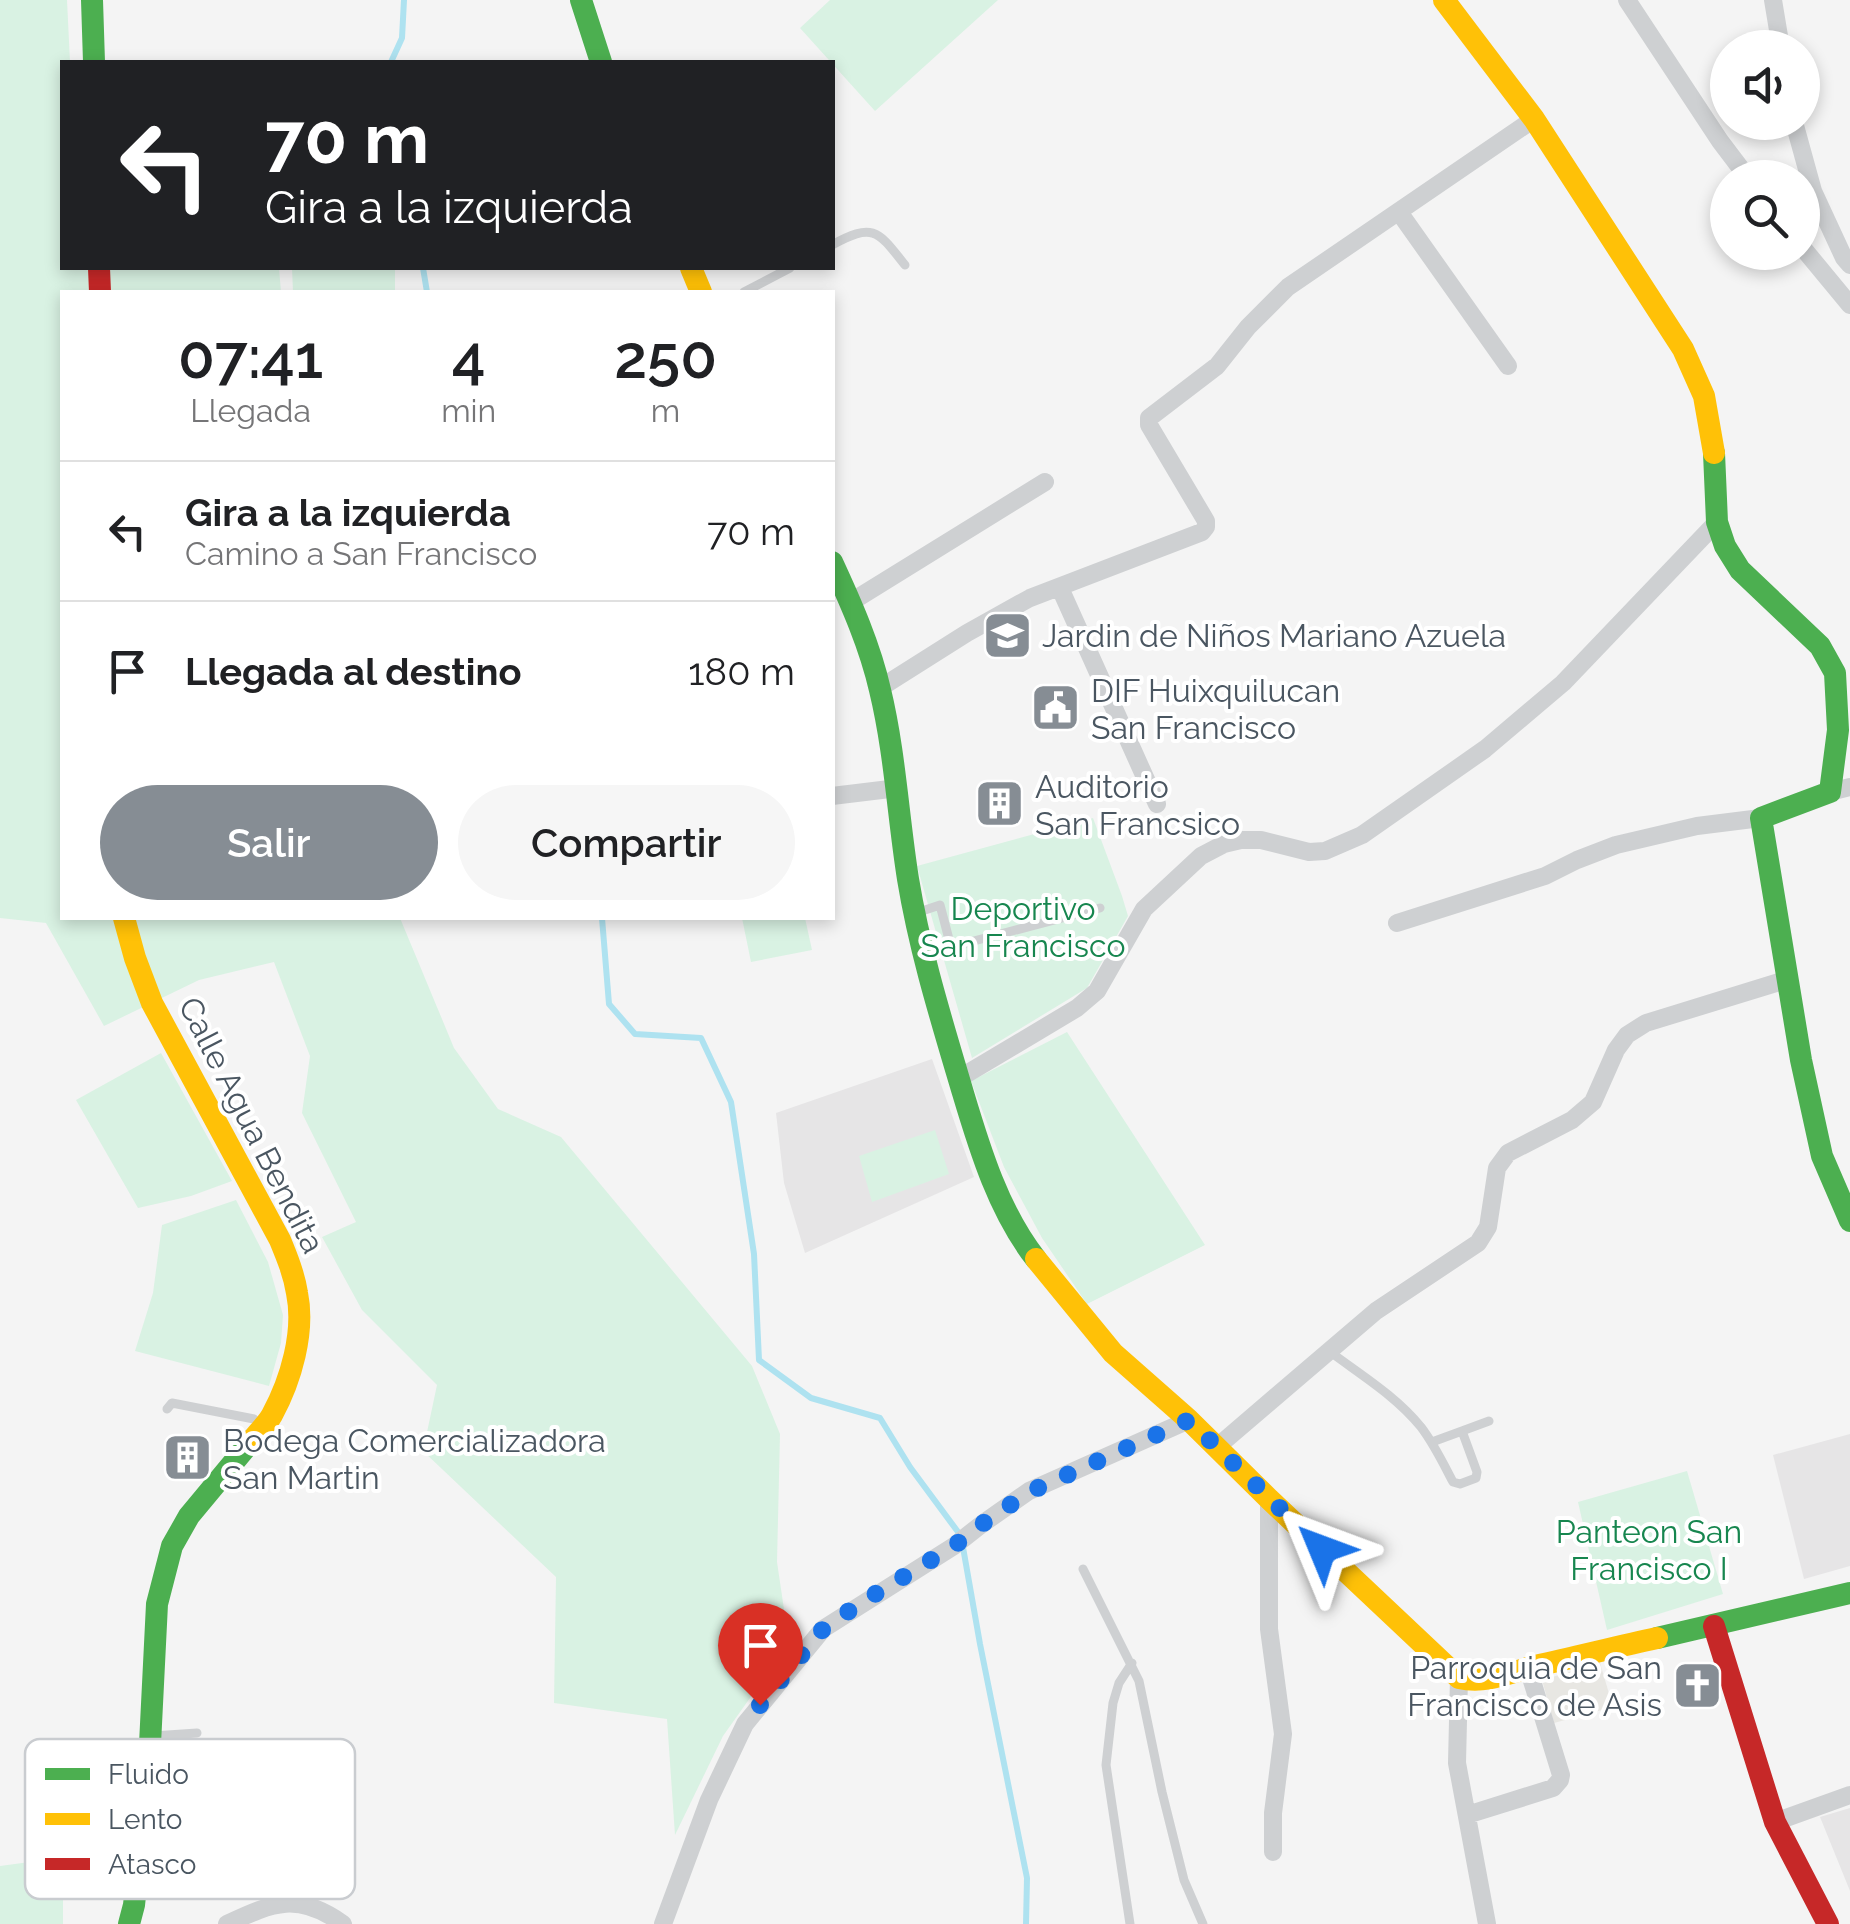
<!DOCTYPE html>
<html lang="es">
<head>
<meta charset="utf-8">
<style>
  body { margin:0; font-family:Raleway,sans-serif; background:#f6f6f6; color:#202124; height:100vh; display:flex; flex-direction:column; font-size:38px; white-space:nowrap }
  * { box-sizing:border-box; margin:0 }
  p { font-size:32px; color:#757577 }
  .icon { flex:none; width:55px; height:55px; fill:none; stroke:currentColor; stroke-width:2; stroke-linecap:round; stroke-linejoin:round }
  .map { position:relative; flex:1; overflow:hidden }
  .sheet { position:absolute; left:60px; top:290px; width:775px; height:630px; display:flex; flex-direction:column; background:#fff; border-radius:0px; box-shadow:0 5px 15px #0003 }
  .sheet>* { flex:none }
  .guide { position:absolute; left:60px; top:60px; width:775px; height:210px; border-radius:0px; box-shadow:0 5px 15px #0003; background:#202124; color:#fff; overflow:hidden }
  .buttons { position:absolute; left:1710px; top:30px; display:grid; gap:20px }
  .buttons a { display:grid; place-items:center; width:110px; height:110px; border-radius:50%; background:#fff; box-shadow:0 5px 15px #0003; font-size:50px }
  .pin { position:absolute; display:grid; place-items:center; width:85px; height:85px; color:#fff; margin:-102px -42px; border-radius:50% 50% 50% 0; rotate:-45deg; box-shadow:0 0 10px #0007 }
  .pin .icon { rotate:45deg }
  .me { position:absolute; width:110px; margin:-55px; rotate:314deg; stroke-linejoin:round; filter:drop-shadow(0 0 8px #0008) }
  .turn { display:flex; align-items:center; gap:35px; height:210px; padding:0 40px; font-size:45px }
  .turn .icon { width:130px; height:130px; stroke-width:2.5 }
  .turn b { display:block; font-size:70px; line-height:85px }
  .eta { display:flex; justify-content:space-evenly; align-items:center; height:170px; text-align:center }
  .eta b { font-size:60px; font-weight:600; line-height:70px }
  .cta { display:flex; gap:20px; margin-top:auto; padding:20px 40px }
  .cta a { flex:1; height:115px; border-radius:60px; background:#868d94; color:#fff; font-size:40px; font-weight:600; line-height:115px; text-align:center }
  .cta a+a { background:#f6f6f6; color:#202124 }
  ul { padding:0; list-style:none }
  li { display:flex; align-items:center; gap:30px; height:140px; padding:0 40px; border-top:2px solid #e0e0e0 }
  li div { flex:1 }
  li b { display:block; font-size:38px }
  li em { font-style:normal }
  .map>svg:first-child { display:block }
  .commercial { fill:#e8e7e3 }
  .education { fill:#e6e5e6 }
  .green { fill:#d9f2e3 }
  .lines { fill:none; stroke-linecap:round; stroke-linejoin:round }
  .stream { stroke:#aee2f0; stroke-width:6 }
  .lane { stroke:#ced0d2; stroke-width:9 }
  .street { stroke:#ced0d2; stroke-width:18 }
  .fast { stroke:#4caf50; stroke-width:22 }
  .slow { stroke:#ffc107; stroke-width:22 }
  .jam { stroke:#c62828; stroke-width:22 }
  .route { stroke:#1a73e8; stroke-width:18; stroke-dasharray:0 32.4 }
  .labels { text-anchor:middle; dominant-baseline:central; stroke-width:8; stroke-linejoin:round; paint-order:stroke }
  .poi-label { font-size:32px; fill:#4a5661; stroke:#fff; text-anchor:start }
  .park-label { font-size:32px; fill:#17864f; stroke:#fff }
  .street-label { font-size:32px; fill:#4a5661; stroke:#fff }
  .key { fill:#fff; stroke:#c9ccd0; stroke-width:2.5 }
  .key-label { font-size:28px; fill:#4a5661 }
</style>
</head>
<body>
<div class="map">
<svg width="1850" height="1924" viewBox="0 0 1850 1924">
  <rect width="100%" height="100%" fill="#f4f4f4"/>
  <path class="commercial" d="M1600 1663 1613 1707 1554 1723 1542 1680Z"/>
  <path class="education" d="M932 1059 974 1177 805 1253 784 1183 776 1113Z
    M1850 1434V1566L1804 1579 1773 1455Z
    M1850 1808V1891L1820 1817Z"/>
  <path class="green" d="M0 0H67L70 62H62V268H279L281 292H62V918H400L454 1048 498 1109 561 1137 752 1366 780 1434 777 1562 789 1643 723 1736 675 1835 667 1719 554 1703 556 1577 423 1451 437 1385 362 1310 322 1237 356 1222 302 1113 310 1056 274 962 199 980 104 1026 46 923 0 918Z
    M830 0H998L875 111 800 28Z
    M292 268H395V292H293Z
    M1093 818 1122 896 1128 916 1087 988 972 1058 917 866Z
    M742 918H805L812 950 751 962Z
    M1067 1032 1205 1245 1087 1304 1042 1238 1004 1167 971 1081Z
    M161 1053 232 1181 191 1196 138 1208 76 1100Z
    M935 1130 949 1174 872 1202 859 1156Z
    M236 1200 268 1262 283 1315 281 1343 269 1386 135 1351 153 1293 162 1225Z
    M1687 1471 1723 1594 1607 1630 1578 1502Z
    M37 1861 38 1882 63 1887V1924H0V1866Z"/>
  <g class="lines">
    <path class="stream" d="M391 62 402 38 404 0
      M423 268 427 292
      M602 918 609 1004 635 1034 701 1038 731 1102 754 1254 759 1360 811 1398 880 1418 910 1467 961 1536 980 1644 1027 1878 1026 1924"/>
    <path class="lane" d="M832 245C874 222 878 231 905 265
      M744 292 790 268
      M916 913 940 905 951 947 1100 908
      M1329 1351C1361 1375 1396 1396 1421 1427 1434 1444 1443 1463 1453 1482L1460 1484 1476 1478 1477 1472 1462 1431 1432 1442
      M167 1409 172 1403 254 1419
      M1462 1431 1489 1421
      M1083 1569 1139 1681 1162 1792 1184 1880 1203 1924
      M153 1736 197 1733
      M1130 1924 1106 1765 1113 1703 1119 1683 1132 1663"/>
    <path class="street" d="M1627 0 1720 141 1748 178
      M1773 0 1781 48
      M1794 122 1813 191 1844 258 1850 265
      M1399 212 1508 366
      M1802 247 1850 305
      M1060 588 1157 804
      M851 602 1045 482
      M880 688 967 633 1030 598 1202 532 1206 527V521L1149 425V418L1217 366 1248 327 1288 287 1534 119
      M1830 792 1850 787
      M832 796 898 788
      M1397 923 1545 876 1577 860 1616 845 1697 826 1761 818
      M958 1079 1077 1008 1097 991 1144 909 1201 856 1224 844 1241 840H1261L1309 852 1325 851 1362 835 1485 749 1563 683 1717 522
      M1217 1447 1376 1311 1478 1243 1488 1227 1497 1168 1508 1153 1572 1120 1593 1102 1616 1050 1627 1035 1646 1023 1789 979
      M1269 1499V1629L1283 1734 1273 1813V1852
      M1459 1678 1457 1763 1487 1924
      M1467 1815 1553 1788 1560 1780 1561 1775 1528 1668
      M1775 1822 1850 1795
      M227 1924C274 1902 298 1892 343 1924
      M663 1924 709 1800 745 1724 823 1629 954 1546 982 1524 1029 1491 1189 1420"/>
    <path class="fast" d="M92 0 94 62
      M581 0 601 62
      M1714 453 1717 522 1725 546 1740 570 1820 646 1835 673 1838 730 1830 792 1761 818 1801 1060 1822 1156 1850 1221
      M832 562C851 603 870 646 880 690 895 752 898 816 908 879 920 952 942 1022 963 1093 980 1150 999 1212 1036 1259
      M1657 1638 1850 1593
      M129 1924 134 1905 149 1764 157 1604 172 1546 189 1516 253 1439"/>
    <path class="slow" d="M1444 0 1534 119 1683 349 1704 396 1714 453
      M691 268 701 292
      M124 918 135 958 152 1003 280 1240C287 1257 294 1274 297 1293 305 1332 291 1380 272 1415 267 1424 259 1431 253 1439
      M1036 1259 1113 1353 1189 1420 1269 1499 1459 1678C1486 1684 1509 1673 1535 1666 1576 1657 1616 1647 1657 1638"/>
    <path class="jam" d="M99 268 100 292
      M1714 1626 1775 1822 1828 1924"/>
  </g>
  <g class="lines">
    <path class="route" d="M760 1705 823 1629 862 1602 954 1546 982 1524 1029 1492 1189 1420 1322 1549"/>
  </g>
  <defs>
    <symbol id="school-square" viewBox="-11 -11 22 22"><rect x="-9" y="-9" width="18" height="18" rx="4" fill="#868d94" stroke="#fff"/><path d="M0-5L7-2L0 1L-7-2ZM-4 1L0 2.5L4 1V4Q0 6-4 4Z" fill="#fff"/></symbol>
    <symbol id="civic-square" viewBox="-11 -11 22 22"><rect x="-9" y="-9" width="18" height="18" rx="4" fill="#868d94" stroke="#fff"/><path d="M-.6-6.5H3V-4.5H.6V-3L4-1V1h2V6H-6V1h2V-1L-.6-3ZM-1.2 2.5V6h2.4V2.5Z" fill="#fff"/></symbol>
    <symbol id="building-square" viewBox="-11 -11 22 22"><rect x="-9" y="-9" width="18" height="18" rx="4" fill="#868d94" stroke="#fff"/><path d="M-4-6H4V6H1V3H-1V6H-4ZM-2.5-4.3h1.7v1.8h-1.7ZM.8-4.3h1.7v1.8H.8ZM-2.5-1h1.7V.8h-1.7ZM.8-1h1.7V.8H.8Z" fill="#fff"/></symbol>
    <symbol id="church-square" viewBox="-11 -11 22 22"><rect x="-9" y="-9" width="18" height="18" rx="4" fill="#868d94" stroke="#fff"/><path d="M-1.2-6h2.4v3.5h3.3v2.4h-3.3V6h-2.4V-.1h-3.3v-2.4h3.3Z" fill="#fff"/></symbol>
  </defs>
  <g fill-rule="evenodd">
    <use href="#school-square" x="980" y="608" width="55" height="55"/>
    <use href="#civic-square" x="1028" y="680" width="55" height="55"/>
    <use href="#building-square" x="972" y="776" width="55" height="55"/>
    <use href="#building-square" x="160" y="1430" width="55" height="55"/>
    <use href="#church-square" x="1670" y="1658" width="55" height="55"/>
  </g>
  <g class="labels">
    <g class="poi-label">
      <text x="1042" y="635">Jardin de Niños Mariano Azuela</text>
      <text x="1091" y="690">DIF Huixquilucan<tspan x="1091" dy="37">San Francisco</tspan></text>
      <text x="1035" y="786">Auditorio<tspan x="1035" dy="37">San Francsico</tspan></text>
      <text x="223" y="1440">Bodega Comercializadora<tspan x="223" dy="37">San Martin</tspan></text>
      <text x="1662" y="1667" text-anchor="end">Parroquia de San<tspan x="1662" dy="37">Francisco de Asis</tspan></text>
    </g>
    <g class="park-label">
      <text x="1023" y="908">Deportivo<tspan x="1023" dy="37">San Francisco</tspan></text>
      <text x="1649" y="1531">Panteon San<tspan x="1649" dy="37">Francisco I</tspan></text>
    </g>
    <g class="street-label">
      <text transform="translate(252 1125) rotate(63)">Calle Agua Bendita</text>
    </g>
  </g>
  <rect x="25" y="1739" width="330" height="160" rx="15" class="key"/>
  <rect x="45" y="1768" width="45" height="12" fill="#4caf50"/>
  <rect x="45" y="1813" width="45" height="12" fill="#ffc107"/>
  <rect x="45" y="1858" width="45" height="12" fill="#c62828"/>
  <g class="key-label">
    <text x="108" y="1784">Fluido</text>
    <text x="108" y="1829">Lento</text>
    <text x="108" y="1874">Atasco</text>
  </g>
</svg>
<div class="buttons">
<a><svg class="icon" aria-label="sound" viewBox="0 0 24 24"><path d="M4 9h4l5-4v14l-5-4H4zM17 9q2 3 0 6"/></svg></a>
<a><svg class="icon" aria-label="search" viewBox="0 0 24 24"><circle cx="10" cy="10" r="6"/><path d="M15 15l6 6"/></svg></a>
</div>
<div class="pin" style="left:760px;top:1705px;background:#d93025"><svg class="icon" aria-label="arrive" viewBox="0 0 24 24"><path d="M6 21V4h12l-3 4 3 4H6"/></svg></div>
<svg class="me" style="left:1322px;top:1549px" viewBox="-20 -20 40 40"><path d="M0-17L14 15 0 8-14 15z" fill="#1a73e8" stroke="#fff" stroke-width="4"/></svg>
<div class="guide">
<div class="turn"><svg class="icon" aria-label="left" viewBox="0 0 24 24"><path d="M17 20v-9H6M10 6l-5 5 5 5"/></svg><div><b>70 m</b>Gira a la izquierda</div></div>
</div>
<section class="sheet">
<div class="eta">
<div><b>07:41</b><p>Llegada</p></div>
<div><b>4</b><p>min</p></div>
<div><b>250</b><p>m</p></div>
</div>
<ul>
<li><svg class="icon" aria-label="left" viewBox="0 0 24 24"><path d="M17 20v-9H6M10 6l-5 5 5 5"/></svg><div><b>Gira a la izquierda</b><p>Camino a San Francisco</p></div><em>70 m</em></li>
<li><svg class="icon" aria-label="arrive" viewBox="0 0 24 24"><path d="M6 21V4h12l-3 4 3 4H6"/></svg><div><b>Llegada al destino</b></div><em>180 m</em></li>
</ul>
<div class="cta"><a>Salir</a><a>Compartir</a></div>
</section>
</div>
</body>
</html>
